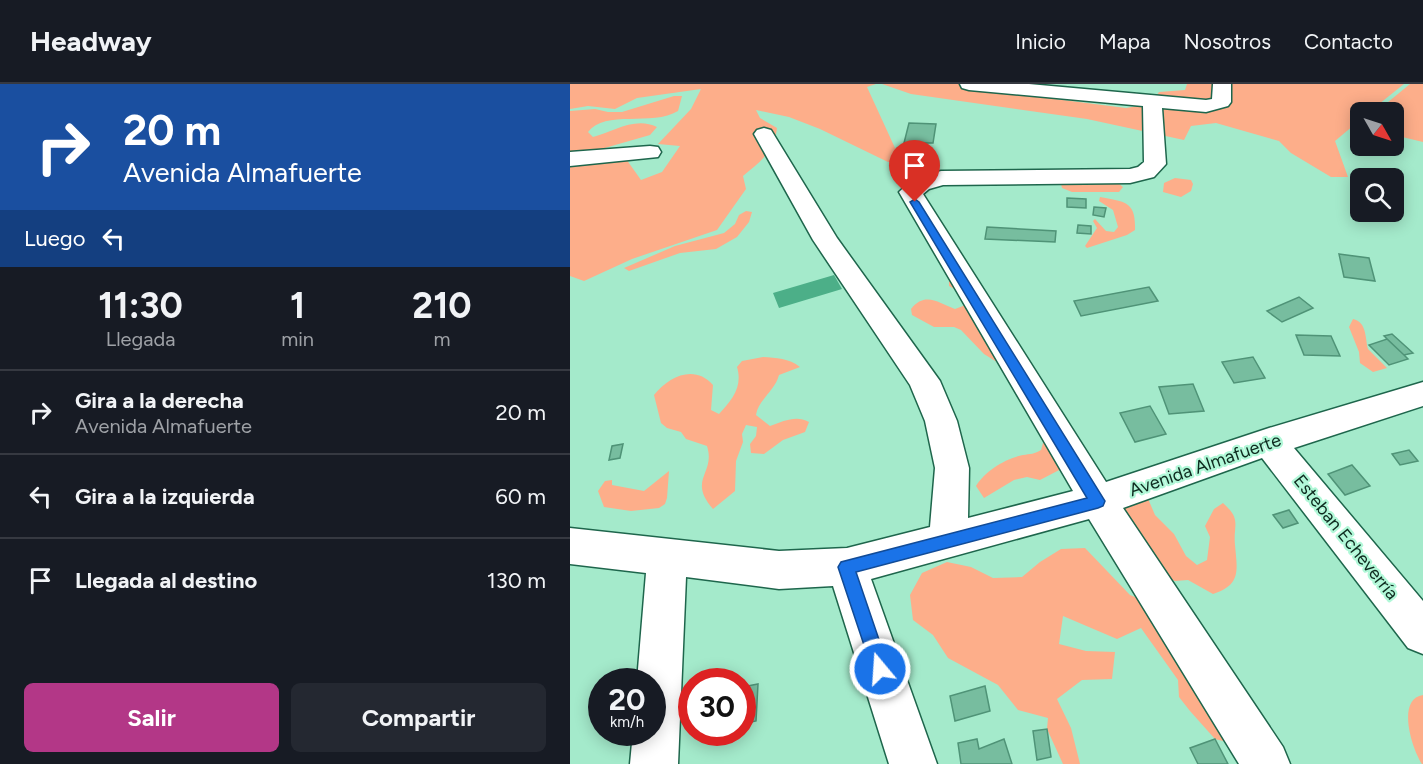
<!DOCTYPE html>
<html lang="es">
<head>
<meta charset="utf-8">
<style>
  body { margin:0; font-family:Figtree,sans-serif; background:#242831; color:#f1f3f6; height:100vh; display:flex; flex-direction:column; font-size:22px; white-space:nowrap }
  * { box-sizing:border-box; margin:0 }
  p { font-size:20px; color:#9ea1a6 }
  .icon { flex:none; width:33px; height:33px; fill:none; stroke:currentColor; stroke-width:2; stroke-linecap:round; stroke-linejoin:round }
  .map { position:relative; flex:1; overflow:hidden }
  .drawer { display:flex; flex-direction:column; background:#171b24; width:570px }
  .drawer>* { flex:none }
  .hud { background:#1a4fa0; color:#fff; overflow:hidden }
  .needle { width:39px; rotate:129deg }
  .tools { position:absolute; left:780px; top:18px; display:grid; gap:12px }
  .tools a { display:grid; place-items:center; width:54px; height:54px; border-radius:9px; background:#171b24; box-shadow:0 3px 15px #0003; font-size:30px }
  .speed { position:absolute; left:18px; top:584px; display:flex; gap:12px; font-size:30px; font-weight:700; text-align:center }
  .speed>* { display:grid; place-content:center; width:78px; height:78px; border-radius:50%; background:#171b24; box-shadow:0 3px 15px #0003; line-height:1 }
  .speed small { font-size:15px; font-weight:400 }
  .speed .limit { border:9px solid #d22; background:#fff; color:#111 }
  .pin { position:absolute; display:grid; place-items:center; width:51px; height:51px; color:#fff; margin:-62px -26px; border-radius:50% 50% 50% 0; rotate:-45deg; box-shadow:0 0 6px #0007 }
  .pin .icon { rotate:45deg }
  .me { position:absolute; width:66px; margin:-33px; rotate:342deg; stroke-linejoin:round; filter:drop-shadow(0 0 4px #0008) }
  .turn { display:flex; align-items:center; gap:21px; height:126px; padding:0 24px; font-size:27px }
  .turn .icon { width:78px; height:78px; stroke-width:2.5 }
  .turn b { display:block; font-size:42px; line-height:51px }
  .then { display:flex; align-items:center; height:57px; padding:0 24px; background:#0003; gap:12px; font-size:22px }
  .eta { display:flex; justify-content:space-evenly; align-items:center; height:102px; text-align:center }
  .eta b { font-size:36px; font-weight:700; line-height:42px }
  .action { display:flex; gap:12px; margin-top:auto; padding:12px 24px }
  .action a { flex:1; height:69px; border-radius:9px; background:#b33787; color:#fff; font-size:24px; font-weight:700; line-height:69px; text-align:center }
  .action a+a { background:#242831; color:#f1f3f6 }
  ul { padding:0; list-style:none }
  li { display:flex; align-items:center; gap:18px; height:84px; padding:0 24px; border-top:2px solid #363941 }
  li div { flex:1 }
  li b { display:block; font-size:22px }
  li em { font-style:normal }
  header { display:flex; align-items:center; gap:36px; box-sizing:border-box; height:84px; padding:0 30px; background:#171b24; border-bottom:2px solid #363941 }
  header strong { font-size:28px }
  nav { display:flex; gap:33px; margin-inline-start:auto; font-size:21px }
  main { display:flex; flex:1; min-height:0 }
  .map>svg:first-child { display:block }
  .green { fill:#fdae8a }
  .water { fill:#4caf88 }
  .building { fill:#77bd9f; stroke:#4f9377; stroke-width:1.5 }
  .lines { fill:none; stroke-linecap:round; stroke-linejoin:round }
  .minor-casing { stroke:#1e664c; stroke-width:3 }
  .minor { fill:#fff; fill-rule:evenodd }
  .route { fill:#1a73e8; stroke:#114b97; stroke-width:1.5 }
  .labels { text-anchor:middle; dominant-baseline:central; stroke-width:4.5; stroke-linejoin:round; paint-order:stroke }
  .street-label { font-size:18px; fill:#0e2b1f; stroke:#b1f8d8 }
</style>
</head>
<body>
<header>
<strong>Headway</strong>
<nav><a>Inicio</a><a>Mapa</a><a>Nosotros</a><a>Contacto</a></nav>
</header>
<main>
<section class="drawer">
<div class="hud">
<div class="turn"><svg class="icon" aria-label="right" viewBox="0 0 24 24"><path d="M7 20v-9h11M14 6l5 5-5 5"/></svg><div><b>20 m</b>Avenida Almafuerte</div></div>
<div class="then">Luego<svg class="icon" aria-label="left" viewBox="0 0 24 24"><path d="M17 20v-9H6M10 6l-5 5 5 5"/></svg></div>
</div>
<div class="eta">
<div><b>11:30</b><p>Llegada</p></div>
<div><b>1</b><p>min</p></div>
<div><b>210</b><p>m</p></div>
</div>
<ul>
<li><svg class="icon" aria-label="right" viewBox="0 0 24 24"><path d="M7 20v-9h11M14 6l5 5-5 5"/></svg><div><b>Gira a la derecha</b><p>Avenida Almafuerte</p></div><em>20 m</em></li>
<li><svg class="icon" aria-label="left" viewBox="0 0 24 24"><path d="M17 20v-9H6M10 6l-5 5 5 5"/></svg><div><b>Gira a la izquierda</b></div><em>60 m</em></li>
<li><svg class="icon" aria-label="arrive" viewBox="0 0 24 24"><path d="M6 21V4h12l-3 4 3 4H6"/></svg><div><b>Llegada al destino</b></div><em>130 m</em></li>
</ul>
<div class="action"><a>Salir</a><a>Compartir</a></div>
</section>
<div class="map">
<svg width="853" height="680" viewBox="0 0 853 680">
  <rect width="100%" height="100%" fill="#a4eacb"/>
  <path class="green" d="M0 0H306L297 3 325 64 341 77 318 78 250 45 219 33 186 26 190 34 207 44C204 68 191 77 173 92L176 105 147 146 62 175 14 197 0 192V79L49 65 71 96 92 88 110 62 88 60 121 25 131 5 67 14 45 25 18 22 0 25Z
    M312 0H453L477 14 556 24 581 20 589 8 615 6 617 0H834L799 28H790V36L765 57 778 93H761L721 69 709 57 646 39 621 42 614 56 517 35 341 10Z
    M840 0H853V58L824 51V28H806Z
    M104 12H112L108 27C82 43 35 25 18 48L23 53C43 48 65 32 87 43L80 51 0 74V27L25 25 38 28H52Z
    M605 94 621 96 623 100 621 107 611 113 593 108 594 99Z
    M544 96 553 103 549 108H502L492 104 491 100 497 97Z
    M530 113C554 118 566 116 565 146L557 151 517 164 515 162 527 144 523 137 525 135 536 147 544 148 548 143 543 126 529 117Z
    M176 127 182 128 179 138 167 153 146 165 110 169 59 187 54 184 105 162 154 149 165 140 169 131Z
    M388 191 403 195 417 210 430 280 414 270 391 246 384 243H364L342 231 341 225C355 207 369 219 385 225L393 222 396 216 392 209 379 202V196Z
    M783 235C797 238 795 254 798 265L817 284 803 288 790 279 789 268 779 243Z
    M193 273C206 274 219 274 230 283L209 291C205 307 188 316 186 331L200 342C214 337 226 331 239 338L235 348 213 356 194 370 181 369 180 360 186 352 187 343 176 341 172 350 173 358 166 377 165 407 143 425C117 395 146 390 137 362L116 355 111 348 97 344 91 339 84 311C99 292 125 280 143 301L141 326 149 330C162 316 173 303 167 283L172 277Z
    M476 349 495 383 470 396 457 393 444 396 414 414 406 402C415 387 436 374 453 371 460 370 465 370 471 366Z
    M99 387 97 414 95 420 89 424 61 427 34 423 28 407 35 397 42 396V401L74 407Z
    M576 410 585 431 604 450 616 472 627 481 637 476 640 453 635 442 644 425 653 419C672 436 663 440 665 461 667 485 672 501 643 510L618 496 605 497 592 491 542 424Z
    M515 464 560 511 572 516 661 659 645 655 620 627 609 613 608 596 571 544 547 555 493 532 489 560 516 567 545 568 542 595 512 596 487 615 501 644 510 680H493L477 645 478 634 448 626 428 601 378 574 363 551 343 536 340 511 352 489 377 478 401 483 423 494 452 493 470 478 491 465Z
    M853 611V680H852C842 665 826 615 853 611Z"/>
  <path class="water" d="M264 191 272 205 209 224 203 209Z"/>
  <path class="building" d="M339 39 366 40 363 59H334Z
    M497 114 516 115V124L497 123Z
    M524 123 536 124 534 133 523 131Z
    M508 141 521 142V150L507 149Z
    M417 143 486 147 485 158 415 155Z
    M769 170 799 174 805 197 774 193Z
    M579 203 588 217 511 232 504 217Z
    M729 213 743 224 712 238 697 227Z
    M822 250 843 269 834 271 814 252Z
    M726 251 761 252 770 272 734 271Z
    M817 255 834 271 838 275 819 281 799 261Z
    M683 273 695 294 664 299 652 278Z
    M623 300 634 327 599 330 589 303Z
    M580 322 596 350 565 358 550 329Z
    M53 360 50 374 39 376 42 362Z
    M839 366 848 377 830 381 822 370Z
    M782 381 800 402 775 411 758 390Z
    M719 426 728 439 713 444 703 431Z
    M188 600 186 637 172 640V603Z
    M415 602 420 627 385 637 380 612Z
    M477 645 481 673 467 676 463 647Z
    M407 655 409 665 434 655 442 680H391L388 659Z
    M645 655 658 680H628L620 664Z"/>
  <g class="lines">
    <defs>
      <path id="minor" d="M390 0H459L636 16 642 15 643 0H661V18L658 22 636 28 592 24 596 80 584 93 560 99 373 101 359 105 353 110 536 398 699 344 853 298V322L724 364 853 517V570L838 564 692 374 553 424 713 663 720 680H669L519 435 301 495 367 680H319L263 502 209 505 116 493 108 680H60L63 648H82V597H67L76 489 0 480V444L209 467 277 464 360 443 365 384 355 337 340 301 243 156 184 50 187 46 194 44 201 46 267 154 370 297 387 337 399 384 398 434 503 407 329 108 343 95 371 87 560 85 568 83 574 78 573 22 399 6 392 4Z
        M80 62 88 63 91 68 88 73 0 82V68Z"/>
    </defs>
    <use href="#minor" class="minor-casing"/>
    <use href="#minor" class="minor"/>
  </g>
  <path class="route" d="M345 115 349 118 535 417 533 422 528 424 286 488 319 585 317 592 310 594 304 592 302 585 268 483 271 478 517 414 340 118Z"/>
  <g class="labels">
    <g class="street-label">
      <text transform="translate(635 381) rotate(-19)">Avenida Almafuerte</text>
      <text transform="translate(776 453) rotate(51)">Esteban Echeverría</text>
    </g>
  </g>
</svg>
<div class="tools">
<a><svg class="needle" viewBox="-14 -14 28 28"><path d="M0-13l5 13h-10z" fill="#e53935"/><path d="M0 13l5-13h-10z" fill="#9ea1a6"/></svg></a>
<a><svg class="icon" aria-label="search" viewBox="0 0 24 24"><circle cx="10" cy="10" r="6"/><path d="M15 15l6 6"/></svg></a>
</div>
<div class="speed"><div>20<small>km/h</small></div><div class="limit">30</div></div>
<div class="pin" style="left:345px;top:118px;background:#d93025"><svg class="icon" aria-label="arrive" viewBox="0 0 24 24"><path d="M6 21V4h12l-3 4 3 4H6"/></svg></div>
<svg class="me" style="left:310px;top:585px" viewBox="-20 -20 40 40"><circle r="17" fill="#1a73e8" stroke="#fff" stroke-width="3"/><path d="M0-11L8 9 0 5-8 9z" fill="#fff"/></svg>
</div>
</main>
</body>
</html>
